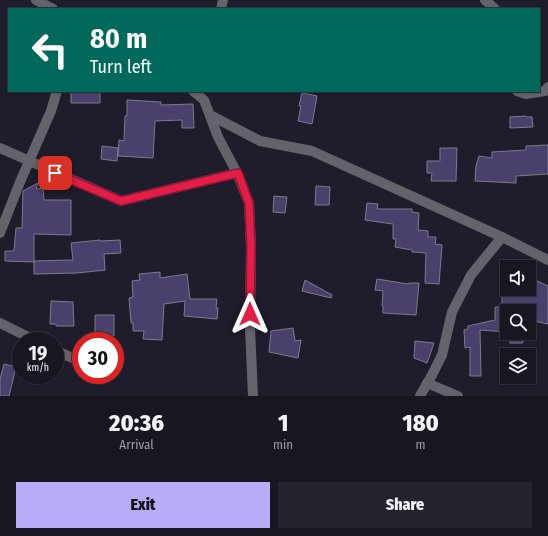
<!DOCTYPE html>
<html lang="en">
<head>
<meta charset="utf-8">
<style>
  body { margin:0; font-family:"Fira Sans Condensed",sans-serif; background:#24232e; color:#f1f3f6; height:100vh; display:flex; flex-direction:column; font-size:15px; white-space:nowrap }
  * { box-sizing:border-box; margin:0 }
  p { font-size:13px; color:#9e9fa5 }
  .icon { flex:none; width:22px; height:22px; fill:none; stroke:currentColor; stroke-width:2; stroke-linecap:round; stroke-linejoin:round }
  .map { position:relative; height:396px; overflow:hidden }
  .drawer { display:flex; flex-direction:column; background:#171621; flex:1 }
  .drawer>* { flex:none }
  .top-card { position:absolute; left:8px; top:8px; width:532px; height:84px; border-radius:0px; box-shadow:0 1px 3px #0004,0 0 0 1px #36353f; background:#00695c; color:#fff; overflow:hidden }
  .buttons { position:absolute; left:500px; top:260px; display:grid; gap:8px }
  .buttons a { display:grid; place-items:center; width:36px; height:36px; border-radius:0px; background:#171621; box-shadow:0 1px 3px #0004,0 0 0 1px #36353f; font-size:20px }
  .speed { position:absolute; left:12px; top:332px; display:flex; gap:8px; font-size:20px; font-weight:700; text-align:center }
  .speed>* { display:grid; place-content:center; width:52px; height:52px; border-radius:50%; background:#171621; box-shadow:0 1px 3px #0004,0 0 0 1px #36353f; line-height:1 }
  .speed small { font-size:10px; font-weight:400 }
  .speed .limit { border:6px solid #d22; background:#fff; color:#111 }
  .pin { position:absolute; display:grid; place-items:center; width:34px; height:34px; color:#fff; margin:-17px; border-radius:8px; box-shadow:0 2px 6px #0006 }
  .me { position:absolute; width:44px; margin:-22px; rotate:0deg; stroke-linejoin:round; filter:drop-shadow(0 0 3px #0008) }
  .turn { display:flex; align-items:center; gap:14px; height:84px; padding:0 16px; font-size:18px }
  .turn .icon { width:52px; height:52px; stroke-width:2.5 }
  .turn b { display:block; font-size:28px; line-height:34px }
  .eta { display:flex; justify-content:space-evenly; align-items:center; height:68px; text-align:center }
  .eta b { font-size:24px; font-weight:800; line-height:28px }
  .action { display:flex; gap:8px; margin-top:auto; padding:8px 16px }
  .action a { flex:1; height:46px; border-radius:0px; background:#b9abf7; color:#111; font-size:16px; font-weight:800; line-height:46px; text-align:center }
  .action a+a { background:#24232e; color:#f1f3f6 }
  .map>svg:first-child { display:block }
  .building { fill:#49416b; stroke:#7d7a8d }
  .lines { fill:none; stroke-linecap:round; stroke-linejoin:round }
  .minor { stroke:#64636b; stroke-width:10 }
  .route-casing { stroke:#92132f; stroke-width:10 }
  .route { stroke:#e11d48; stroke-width:7 }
</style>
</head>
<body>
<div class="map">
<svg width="548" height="396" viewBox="0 0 548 396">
  <rect width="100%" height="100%" fill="#1f1d2c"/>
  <path class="building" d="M71 91H100V103H71Z
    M302 93 317 96 312 124 298 121 301 106H299Z
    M127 100 161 102V105L193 104 194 128H182V120L155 121 153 158 118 156 119 140 124 141 125 116H127Z
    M526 116 527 117H532L533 127 510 128V117Z
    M548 145V174L516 176V183L475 181 476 166 479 156 492 158V152L526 150V146Z
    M102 146 118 148 117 161 101 159Z
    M440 148H457L456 181H431L432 173H427V161H440Z
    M38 183 36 189 43 188 44 200H71V235L34 234V262L5 261V251H14L16 228H22L23 191Z
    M316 186 330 187 329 205H315Z
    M274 196 287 197 285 213 273 212Z
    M367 203 378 204 377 209H412V212L419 213 418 230 428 231V237H436L435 244 442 245 439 284 425 283 426 253 412 252V250L395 247 396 239H393V224L365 220Z
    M100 240V241L120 240 121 253 104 254 105 270 77 273 34 274V261L73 260 71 243Z
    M160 272V278L187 274 190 299H217L216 308H218L217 319 184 316 185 301 164 304 162 340 143 339 144 331H133V323H131L129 298 133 297 132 281 140 280 139 274Z
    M529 277 548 286V324L529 320V311H507V332L480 330 481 376H470V347L465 348 464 330 468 329V326L495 320V307H502V292L510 293V289H529Z
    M377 279 408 284 409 283H419L416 315 383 313V306H382L383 291 375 290Z
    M305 280 332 295 331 298 302 291Z
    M51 301 73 302 74 326H56V324H50Z
    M95 315H114V336H112V341H95Z
    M293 328 295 341 301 340 298 358 269 352 271 331Z
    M511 333H523V343H510Z
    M415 341 434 343 427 363 414 358Z
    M4 364 16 367 9 396H0V379Z"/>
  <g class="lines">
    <path class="minor" d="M36 0 53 9
      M485 0 495 9
      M221 9 223 0
      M193 91 204 100 218 137 237 173 249 203 251 247 250 328 253 396
      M517 91 526 94 545 91 548 87
      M210 115 260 141 312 151 502 237 548 260
      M0 148 121 201 237 173
      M0 233 20 182 51 111 57 91
      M0 323 36 341
      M55 350 81 362
      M108 375 110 376
      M427 383 458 396
      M420 396 432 375 442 355 452 312 471 275 502 237"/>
  </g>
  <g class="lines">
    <defs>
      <path id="route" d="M55 173 121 201 238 173 249 203 251 247 250 314"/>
    </defs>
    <use href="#route" class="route-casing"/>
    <use href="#route" class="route"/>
  </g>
</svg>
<div class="buttons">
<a><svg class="icon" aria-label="sound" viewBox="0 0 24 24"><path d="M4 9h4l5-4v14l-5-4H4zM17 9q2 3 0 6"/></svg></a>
<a><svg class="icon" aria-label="search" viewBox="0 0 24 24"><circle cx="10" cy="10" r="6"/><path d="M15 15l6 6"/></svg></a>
<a><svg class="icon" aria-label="layers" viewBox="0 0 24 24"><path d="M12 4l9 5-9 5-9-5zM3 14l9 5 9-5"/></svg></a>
</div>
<div class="speed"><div>19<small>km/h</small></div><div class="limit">30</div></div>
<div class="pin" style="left:55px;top:173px;background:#d93025"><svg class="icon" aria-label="arrive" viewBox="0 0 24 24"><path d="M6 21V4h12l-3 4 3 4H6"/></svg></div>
<svg class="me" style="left:250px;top:314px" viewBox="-20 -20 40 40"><path d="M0-17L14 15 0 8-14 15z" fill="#e11d48" stroke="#fff" stroke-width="4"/></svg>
<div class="top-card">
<div class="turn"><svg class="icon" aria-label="left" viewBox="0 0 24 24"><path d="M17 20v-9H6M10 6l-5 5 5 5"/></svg><div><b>80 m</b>Turn left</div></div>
</div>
</div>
<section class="drawer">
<div class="eta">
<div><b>20:36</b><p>Arrival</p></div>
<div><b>1</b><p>min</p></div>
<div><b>180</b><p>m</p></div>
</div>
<div class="action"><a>Exit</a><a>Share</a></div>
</section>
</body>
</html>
